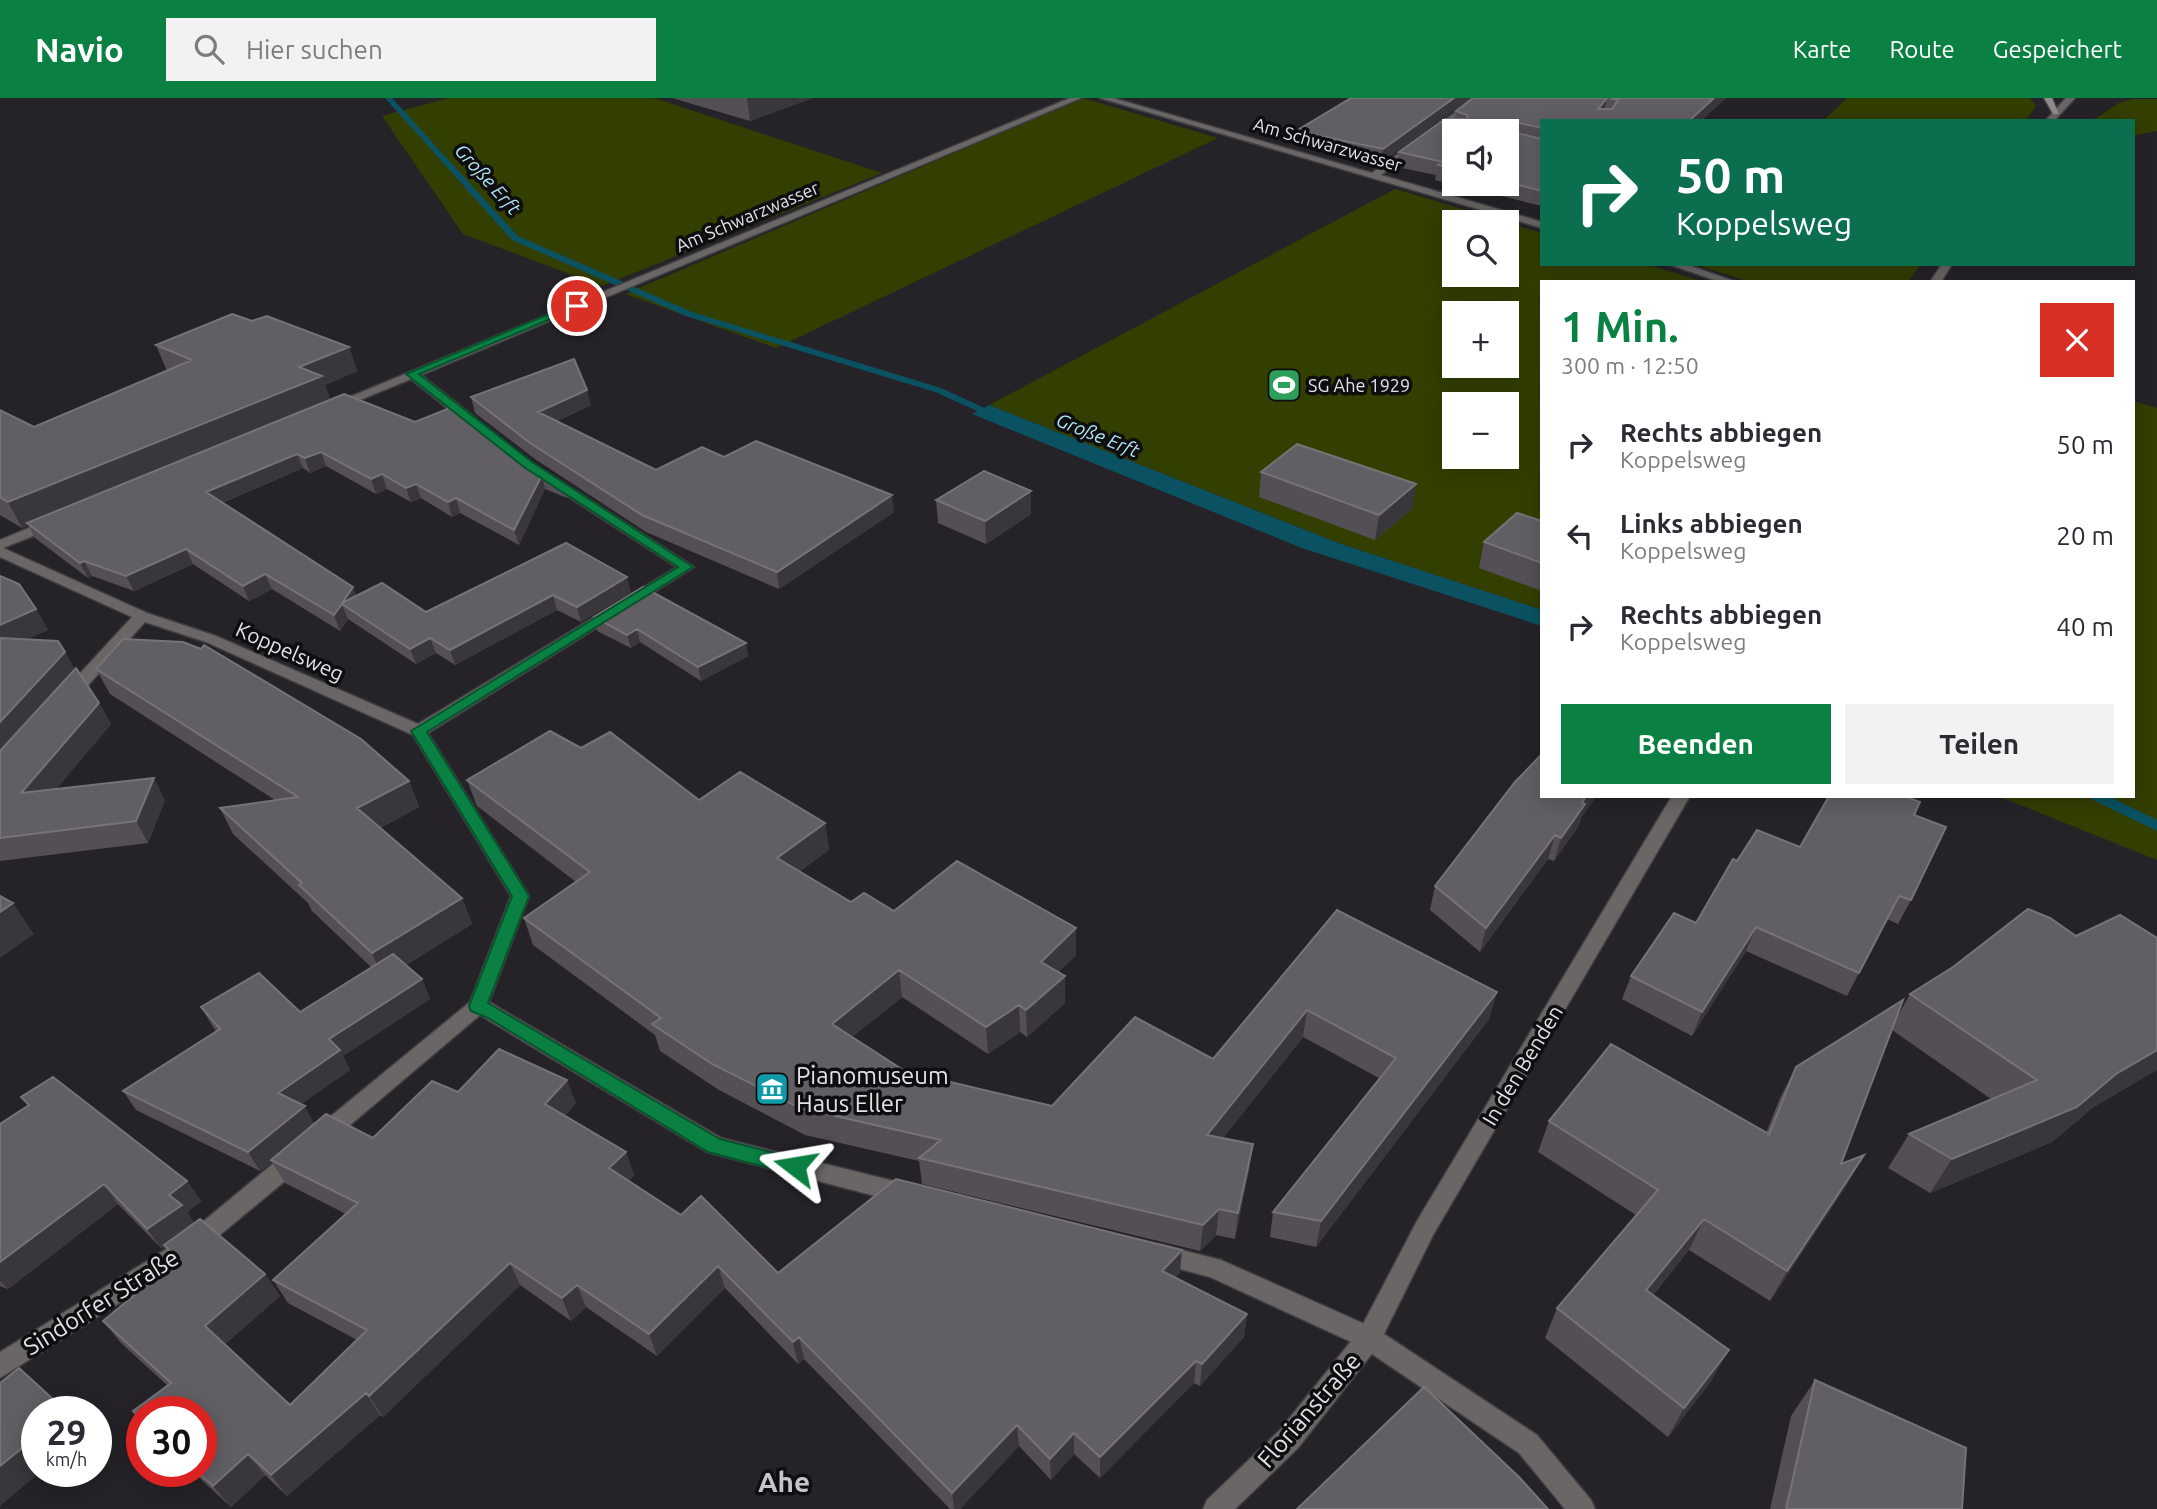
<!DOCTYPE html>
<html lang="de">
<head>
<meta charset="utf-8">
<style>
  body { margin:0; font-family:Ubuntu,sans-serif; background:#f2f2f3; color:#2b2b33; height:100vh; display:flex; flex-direction:column; font-size:26px; white-space:nowrap }
  * { box-sizing:border-box; margin:0 }
  p { font-size:23px; color:#7c7c81 }
  .icon { flex:none; width:38px; height:38px; fill:none; stroke:currentColor; stroke-width:2; stroke-linecap:round; stroke-linejoin:round }
  .map { position:relative; flex:1; overflow:hidden }
  .side { position:absolute; left:1540px; top:182px; width:595px; height:518px; display:flex; flex-direction:column; background:#fff; border-radius:0px; box-shadow:0 4px 18px #0003 }
  .side>* { flex:none }
  .hud { position:absolute; left:1540px; top:21px; width:595px; height:147px; border-radius:0px; box-shadow:0 4px 18px #0003; background:#0b6e4f; color:#fff; overflow:hidden }
  .buttons { position:absolute; left:1442px; top:21px; display:grid; gap:14px }
  .buttons a { display:grid; place-items:center; width:77px; height:77px; border-radius:0px; background:#fff; box-shadow:0 4px 18px #0003; font-size:35px }
  .speed { position:absolute; left:21px; top:1298px; display:flex; gap:14px; font-size:35px; font-weight:700; text-align:center }
  .speed>* { display:grid; place-content:center; width:91px; height:91px; border-radius:50%; background:#fff; box-shadow:0 4px 18px #0003; line-height:1 }
  .speed small { font-size:18px; font-weight:400 }
  .speed .limit { border:10px solid #d22; background:#fff; color:#111 }
  .pin { position:absolute; display:grid; place-items:center; width:60px; height:60px; color:#fff; margin:-30px; border:4px solid #fff; border-radius:50%; box-shadow:0 2px 7px #0007 }
  .me { position:absolute; width:77px; margin:-38px; rotate:284deg; stroke-linejoin:round; filter:drop-shadow(0 0 5px #0008) }
  .turn { display:flex; align-items:center; gap:24px; height:147px; padding:0 21px; font-size:32px }
  .turn .icon { width:91px; height:91px; stroke-width:2.5 }
  .turn b { display:block; font-size:49px; line-height:60px }
  .round { display:grid; place-items:center; flex:none; width:74px; height:74px; border-radius:0px; background:#f2f2f3 }
  .overview { display:flex; align-items:center; justify-content:space-between; height:119px; padding:0 21px }
  h1 { font-size:42px; font-weight:700; line-height:52px; color:#0b8043 }
  .cta { display:flex; gap:14px; margin-top:auto; padding:14px 21px }
  .cta a { flex:1; height:80px; border-radius:0px; background:#0b8043; color:#fff; font-size:28px; font-weight:700; line-height:80px; text-align:center }
  .cta a+a { background:#f2f2f3; color:#2b2b33 }
  ul { padding:0; list-style:none }
  li { display:flex; align-items:center; gap:21px; height:91px; padding:0 21px }
  li div { flex:1 }
  li b { display:block; font-size:26px }
  li em { font-style:normal }
  header { display:flex; align-items:center; gap:42px; box-sizing:border-box; height:98px; padding:0 35px; background:#0b8043; color:#fff }
  header strong { font-size:33px }
  nav { display:flex; gap:38px; margin-inline-start:auto; font-size:24px }
  .search { width:490px; height:63px; background:#f2f2f3; display:flex; align-items:center; gap:18px; box-sizing:border-box; padding:0 24px; border-radius:0px; color:#7c7c81; font-size:26px }
  .map>svg:first-child { display:block }
  .green { fill:#333e01; fill-rule:evenodd }
  .water { fill:#0a5262 }
  .lines { fill:none; stroke-linecap:round; stroke-linejoin:round }
  .stream { fill:#0a5262; fill-rule:evenodd }
  .minor-casing { stroke:#3f3e42; stroke-width:3 }
  .tertiary-casing { stroke:#3f3e42; stroke-width:3 }
  .secondary-casing { stroke:#3f3e42; stroke-width:3 }
  .minor { fill:#6a6666; fill-rule:evenodd }
  .tertiary { fill:#6a6666; fill-rule:evenodd }
  .secondary { fill:#918b8b; fill-rule:evenodd }
  .wall { fill:#534f54; fill-rule:evenodd }
  .shaded-wall { fill:#3a373c }
  .building { fill:#625f64; stroke:#767378; stroke-width:2 }
  .route { fill:#0b8043; stroke:#07532c; stroke-width:2 }
  .labels { text-anchor:middle; dominant-baseline:central; stroke-width:7; stroke-linejoin:round; paint-order:stroke }
  .far-street-label { font-size:18px; fill:#e2e1e5; stroke:#0e0d0f }
  .far-poi-label { font-size:18px; fill:#e2e1e5; stroke:#0e0d0f; text-anchor:start }
  .far-water-label { font-size:19px; font-style:italic; fill:#b1e6f5; stroke:#0e0d0f }
  .street-label { font-size:21px; fill:#e2e1e5; stroke:#0e0d0f }
  .near-poi-label { font-size:24px; fill:#e2e1e5; stroke:#0e0d0f; text-anchor:start }
  .near-street-label { font-size:24px; fill:#e2e1e5; stroke:#0e0d0f }
  .near-quarter-label { font-size:28px; font-weight:bold; fill:#c7c4cb; stroke:#0e0d0f }
</style>
</head>
<body>
<header>
<strong>Navio</strong>
<div class="search"><svg class="icon" aria-label="search" viewBox="0 0 24 24"><circle cx="10" cy="10" r="6"/><path d="M15 15l6 6"/></svg>Hier suchen</div>
<nav><a>Karte</a><a>Route</a><a>Gespeichert</a></nav>
</header>
<div class="map">
<svg width="2157" height="1411" viewBox="0 0 2157 1411">
  <rect width="100%" height="100%" fill="#252328"/>
  <path class="green" d="M449 0H654L882 75 602 188 463 136 382 18Z
    M1083 0 1218 40 776 250 625 196Z
    M1847 0H2030L2036 8 2025 23H1823Z
    M2132 1H2157V33L2133 38V23H2092L2119 5Z
    M1395 91 1506 124H1454V177H1507V125L1542 135V166H1646L1704 184H1542V512L1341 446 989 307ZM1454 215H1507V268H1454ZM1454 306H1507V359H1454Z
    M1693 166H1921L1908 184H1750Z
    M2133 303 2157 310V762L1998 698H2133Z"/>
  <path class="water" d="M989 307 1341 446 1542 512V528L1302 450 972 316Z"/>
  <g class="lines">
    <path class="stream" d="M385 0H392L518 138 692 214 941 290 1004 319 995 321 935 294 686 218 512 142Z
      M2089 698H2108L2157 722V733L2091 701Z"/>
    <defs>
      <path id="minor" d="M1070 0H1081L421 277 474 319V325H466L411 281 338 311 328 308Z
        M1100 0H1113L1372 75 1475 0H1484L1381 77 1542 124V130Z
        M1668 166H1685L1737 184H1720Z
        M546 374 694 469 428 635 529 798 489 904 721 1040 906 1086 914 1089 917 1096 914 1103 906 1106 707 1054 480 917 330 1044 322 1047 314 1044 311 1038 314 1032 470 904 511 798 413 637 206 544 145 524 74 603H62L60 599 62 595 132 519 0 459V442L48 422H58V428L3 450 147 515 216 538 418 626 677 469 541 381V375Z
        M295 1052 303 1054 306 1061 303 1068 197 1156 0 1280V1254L181 1142 287 1054Z
        M1158 1146 1221 1162 1378 1232 1537 1337 1591 1402 1595 1411H1565L1519 1355 1360 1248 1210 1179 1150 1163 1146 1156 1150 1149Z"/>
      <path id="tertiary" d="M2066 0H2075L2054 23H2045Z
        M1942 166H1952L1941 184H1930Z
        M1672 698H1690L1433 1137 1378 1248 1298 1350 1235 1411H1203L1207 1402 1280 1332 1360 1232 1417 1123Z"/>
      <path id="secondary" d="M2044 0H2052L2059 16H2053Z"/>
    </defs>
    <use href="#minor" class="minor-casing"/>
    <use href="#tertiary" class="tertiary-casing"/>
    <use href="#secondary" class="secondary-casing"/>
    <use href="#minor" class="minor"/>
    <use href="#tertiary" class="tertiary"/>
    <use href="#secondary" class="secondary"/>
  </g>
  <path class="wall" d="M672 0H813L750 23Z
    M1351 0H1471L1381 65 1295 47 1296 33Z
    M1473 0H1726L1701 23H1542V108L1435 82 1436 77 1397 69 1399 54 1455 21 1456 13ZM1454 33H1507V86H1454Z
    M252 223 349 249 357 273 325 287 330 301 415 324 517 357 563 386 567 400 545 391 519 447 460 415 452 419 421 400 411 404 387 391 376 396 326 368 310 375 303 370 222 405 353 489 356 498 426 514 566 445 631 494 581 524 557 512 455 567 436 555 416 566 348 521 340 533 272 491 249 503 193 466 134 493 92 478 88 480 35 440 28 427 22 430 0 417V312L34 329 168 272 166 271 156 247Z
    M471 299 591 307 557 323 656 372 724 359 894 414 779 491 646 434 535 361 475 315Z
    M1261 374 1412 411 1375 442 1259 399Z
    M1031 393V416L986 446 938 425 936 402Z
    M1542 423V493L1479 470 1484 444Z
    M0 478 36 511 48 532 27 541 65 554 75 572 99 605 111 626 56 691 165 702 148 745 0 763Z
    M594 519 746 545 748 558 701 583 640 544 631 550 597 533Z
    M96 571 409 683 419 709 380 730 462 800 472 826 406 867 422 881 430 901 343 958 350 972 300 1006 314 1026 373 1040 458 994 576 1005 565 1018 626 1054 634 1077 628 1083 681 1117 778 1175 1180 1174 1175 1180 1247 1216 1244 1239 1200 1288 1194 1285 1100 1380 1074 1356 1051 1382 1019 1348 960 1411H950L804 1261 798 1266 725 1190 657 1258 586 1209 571 1223 520 1187 383 1319 380 1317 287 1398 265 1377 231 1409 193 1374H201L142 1314V1324L133 1313 168 1288 121 1245 103 1223 176 1163 165 1148 162 1151 118 1106 8 1191 0 1188V1026L28 1008 21 999 187 1083 201 1103 187 1114 194 1125 265 1176 280 1198 225 1246 290 1307 357 1242 288 1205 273 1182 346 1116 285 1085 272 1064 260 1073 136 1012 123 993 216 933 213 929 201 909 300 914 371 869 312 813 308 805 233 736 220 710 275 702 110 596Z
    M581 650 699 702 825 725 829 752 799 774 851 804 1076 857 1058 874 1065 878V905L1027 939 1020 934 988 956 902 899 852 939 914 979 1052 1008 1213 961 1337 812 1497 894 1489 921 1316 1149 1270 1139 1273 1114 1379 980 1303 939 1223 1040 1253 1046 1249 1072 1235 1141 1216 1137 1200 1153 922 1086 919 1063 805 1037 719 992 660 953 655 937 533 847 524 820 576 784 477 708 467 682Z
    M1914 717 1911 802 1898 826 1887 821 1847 898 1746 853 1692 938 1622 901 1631 878 1696 825 1737 763 1800 749Z
    M1581 720 1578 729 1554 763 1548 761 1480 854 1430 812 1435 788Z
    M1910 896 2091 1011 2052 1044 1930 1095 1888 1070 1909 1036 1991 1001 1892 932 1841 1066 1864 1057 1846 1088 1770 1203 1689 1152 1653 1197 1712 1282 1668 1339 1545 1240 1557 1210 1636 1117 1538 1054 1549 1023 1766 1035 1780 1000 1796 969 1895 923Z
    M1815 1282 1962 1411H1770L1791 1318Z"/>
  <path class="shaded-wall" d="M747 0H813L750 23Z
    M1454 0H1471L1381 65 1383 51Z
    M1607 0 1604 13 1598 11Z
    M1714 0H1726L1701 23H1689Z
    M349 249 357 273 325 287 331 303 27 425 28 427 22 430 8 404 299 269Z
    M587 292 591 307 542 330 538 314Z
    M321 354 326 368 310 375 305 360Z
    M297 356 303 370 212 409 206 394Z
    M382 376 387 391 376 396 371 381Z
    M542 377 545 391 519 447 514 432Z
    M416 386 421 400 411 404 406 390Z
    M1416 386 1412 411 1375 442 1379 417Z
    M1031 393V416L986 446 985 423Z
    M892 397 894 414 779 491 777 474Z
    M456 400 460 415 452 419 448 404Z
    M186 451 193 466 134 493 126 478Z
    M84 463 92 478 88 480 80 465Z
    M265 476 272 491 249 503 243 488Z
    M627 479 631 494 581 524 577 509Z
    M353 489 358 504 342 505Z
    M553 497 557 512 455 567 450 552Z
    M342 506 348 521 340 533 334 517Z
    M36 511 48 532 0 553V527Z
    M637 531 640 544 631 550 627 537Z
    M430 540 436 555 416 566 410 551Z
    M746 545 748 558 701 583 698 569Z
    M65 554 77 575 0 659V624Z
    M99 605 111 626 35 717 21 695Z
    M154 680 165 702 148 745 136 723Z
    M409 683 419 709 368 736 357 710Z
    M1586 698H1597L1581 720 1578 729 1554 763 1561 740Z
    M825 725 829 752 781 787 777 760Z
    M1555 737 1548 761 1480 854 1486 830Z
    M462 800 472 826 383 881 372 855Z
    M13 805 34 836 0 860V814Z
    M1756 829 1746 853 1692 938 1702 914Z
    M1076 830V857L1042 891 1041 864Z
    M899 872 902 899 836 952 832 926Z
    M1065 878V905L1027 939 1026 912Z
    M422 881 430 901 343 958 350 972 289 1015 278 995 329 941Z
    M1497 894 1489 921 1316 1149 1321 1123Z
    M1019 907 1020 934 988 956 986 929Z
    M1307 912 1303 939 1205 1063 1207 1037Z
    M2157 952V972L2091 1011 2052 1044 1930 1095 1952 1061 2116 976Z
    M567 982 576 1005 554 1030 545 1006Z
    M305 1008 315 1028 271 1062 272 1064 260 1073 248 1054Z
    M1253 1046 1249 1072 1235 1141 1238 1115Z
    M626 1054 634 1077 617 1093 609 1070Z
    M1864 1057 1846 1088 1770 1203 1787 1173Z
    M187 1083 201 1103 187 1114 195 1127 162 1151 147 1131 169 1097Z
    M104 1086 118 1106 8 1191 0 1183V1164Z
    M1219 1111 1216 1137 1200 1153 1203 1127Z
    M1704 1121 1689 1152 1632 1222 1646 1192Z
    M1182 1152 1180 1174 1160 1195 1162 1173Z
    M510 1165 520 1187 383 1319 369 1298Z
    M718 1168 725 1190 657 1258 649 1236Z
    M265 1176 280 1198 221 1250 205 1228Z
    M577 1187 586 1209 571 1223 562 1200Z
    M1247 1216 1244 1239 1200 1288 1202 1266Z
    M799 1239 804 1261 798 1266 793 1244Z
    M1729 1252 1712 1282 1668 1339 1684 1310Z
    M1196 1263 1194 1285 1100 1380V1359Z
    M366 1295 380 1317 287 1398 271 1377Z
    M1017 1327 1019 1348 960 1411H954L952 1395Z
    M1074 1335V1356L1051 1382 1050 1361Z
    M37 1338V1374H40L0 1408V1368Z
    M248 1356 265 1377 231 1409 213 1388Z"/>
  <path class="building" d="M1351 0H1454L1383 51 1296 33Z
    M1473 0H1607L1598 11H1612L1618 2 1610 0H1714L1689 23H1542V30L1510 23 1508 33 1542 41V93L1507 84V33H1454V72L1438 67 1443 64 1399 54 1445 21H1468L1467 17 1456 13Z
    M232 216 252 223 267 218 349 249 299 269 322 278 8 404 0 399V312L34 329 192 262 156 247Z
    M574 261 587 292 538 314 656 372 702 349 724 359 756 343 892 397 777 474 642 417 530 345 471 299Z
    M344 296 415 324 455 308 517 357 563 386 542 377 514 432 456 400 448 404 416 386 406 390 382 376 371 381 321 354 305 360 297 356 206 394 353 489 342 505 382 485 426 514 566 445 627 479 577 509 553 497 450 552 430 540 410 551 342 506 334 517 265 476 243 488 186 451 126 478 84 463 80 465 27 425Z
    M1297 346 1416 386 1379 417 1261 374Z
    M984 373 1031 393 985 423 936 402Z
    M1517 415 1542 423V465L1484 444Z
    M0 478 19 486 36 511 0 527Z
    M643 489 746 545 698 569 637 531 627 537 594 519Z
    M0 540 58 543 65 554 0 624Z
    M123 541 183 544 201 551 204 547 361 641 409 683 357 710 462 800 372 855 299 787 302 785 220 710 298 699 96 571Z
    M76 570 99 605 21 695 154 680 136 723 0 740V653Z
    M550 633 581 650 610 634 699 702 740 674 825 725 777 760 851 804 864 795 894 813 957 763 1076 830 1041 864 1065 878 1026 912 1019 907 986 929 899 872 832 926 914 979 917 976 1052 1008 1135 919 1213 961 1337 812 1497 894 1321 1123 1273 1114 1396 960 1307 912 1207 1037 1253 1046 1238 1115 1219 1111 1203 1127 919 1060 941 1042 800 1010 712 966 652 926 661 920 524 820 590 774 467 682Z
    M1542 656V698H1586L1582 705 1585 706 1561 740 1555 737 1486 830 1435 788 1515 684Z
    M1829 698H1904L1920 704 1914 717 1946 729 1911 802 1899 798 1859 875 1756 829 1702 914 1631 878 1674 815 1696 825 1733 761 1737 763 1757 732 1800 749Z
    M0 798 13 805 0 814Z
    M2028 811 2050 820 2076 838 2120 817 2157 840V952L2116 976 2077 1009 1952 1061 1909 1036 2037 982 1910 896 1953 869Z
    M393 856 422 881 329 941 340 952 278 995 305 1008 248 1054 123 993 220 931 201 909 259 875 300 914Z
    M1903 902 1841 1066 1864 1057 1787 1173 1704 1121 1646 1192 1729 1252 1684 1310 1557 1210 1658 1092 1549 1023 1611 946 1769 1036 1796 969Z
    M499 951 567 982 545 1006 626 1054 609 1070 681 1117 701 1098 778 1175 896 1081 1182 1152 1162 1173 1247 1216 1202 1266 1196 1263 1100 1359 1074 1335 1050 1361 1017 1327 952 1395 799 1239 793 1244 718 1168 649 1236 577 1187 562 1200 510 1165 369 1298 366 1295 271 1377 248 1356 213 1388 197 1374H201V1314H142V1322L133 1313 171 1285 103 1223 178 1161 164 1147 200 1121 265 1176 205 1228 290 1307 367 1232 273 1182 358 1105 271 1062 326 1016 373 1040 432 983 458 994Z
    M53 979 187 1083 169 1097 182 1107 147 1131 104 1086 0 1164V1026L29 1007 21 999Z
    M19 1270 66 1313 37 1314V1338L0 1368V1285Z
    M1815 1282 1966 1350 1962 1411H1786Z
    M1424 1289 1519 1379 1548 1411H1297Z"/>
  <path class="route" d="M573 206 582 208 419 276 532 364 693 469 427 634 529 798 488 905 720 1041 802 1062 805 1068 802 1074 795 1077 708 1054 488 920 471 913 469 908 512 798 411 633 678 469 524 369 406 276Z"/>
  <defs>
    <symbol id="stadium-square" viewBox="-11 -11 22 22"><rect x="-9" y="-9" width="18" height="18" rx="4" fill="#2e9e5b" stroke="#0e0d0f"/><path d="M0-5a6.5 5 0 1 0 0 10a6.5 5 0 1 0 0-10ZM-3.5-1.8h7v3.6h-7Z" fill="#fff"/></symbol>
    <symbol id="museum-square" viewBox="-11 -11 22 22"><rect x="-9" y="-9" width="18" height="18" rx="4" fill="#0f9aa8" stroke="#0e0d0f"/><path d="M0-6L6-3V-2H-6V-3ZM-5-1h2V3h-2ZM-1-1h2V3h-2ZM3-1h2V3H3ZM-6 4H6V6H-6Z" fill="#fff"/></symbol>
  </defs>
  <g fill-rule="evenodd">
    <use href="#stadium-square" x="1265" y="268" width="38" height="38"/>
    <use href="#museum-square" x="753" y="972" width="38" height="38"/>
  </g>
  <g class="labels">
    <g class="far-street-label">
      <text transform="translate(1328 46) rotate(16)">Am Schwarzwasser</text>
      <text transform="translate(747 118) rotate(-23)">Am Schwarzwasser</text>
    </g>
    <g class="far-poi-label">
      <text x="1308" y="287">SG Ahe 1929</text>
    </g>
    <g class="far-water-label">
      <text transform="translate(488 81) rotate(48)">Große Erft</text>
      <text transform="translate(1098 337) rotate(22)">Große Erft</text>
    </g>
    <g class="street-label">
      <text transform="translate(290 553) rotate(24)">Koppelsweg</text>
      <text transform="translate(1522 967) rotate(-59)">In den Benden</text>
    </g>
    <g class="near-poi-label">
      <text x="796" y="977">Pianomuseum<tspan x="796" dy="28">Haus Eller</tspan></text>
    </g>
    <g class="near-street-label">
      <text transform="translate(101 1204) rotate(-32)">Sindorfer Straße</text>
      <text transform="translate(1309 1312) rotate(-49)">Florianstraße</text>
    </g>
    <g class="near-quarter-label">
      <text x="784" y="1383">Ahe</text>
    </g>
  </g>
</svg>
<div class="buttons">
<a><svg class="icon" aria-label="sound" viewBox="0 0 24 24"><path d="M4 9h4l5-4v14l-5-4H4zM17 9q2 3 0 6"/></svg></a>
<a><svg class="icon" aria-label="search" viewBox="0 0 24 24"><circle cx="10" cy="10" r="6"/><path d="M15 15l6 6"/></svg></a>
<a>+</a>
<a>−</a>
</div>
<div class="speed"><div>29<small>km/h</small></div><div class="limit">30</div></div>
<div class="pin" style="left:577px;top:208px;background:#d93025"><svg class="icon" aria-label="arrive" viewBox="0 0 24 24"><path d="M6 21V4h12l-3 4 3 4H6"/></svg></div>
<svg class="me" style="left:795px;top:1068px" viewBox="-20 -20 40 40"><path d="M0-17L14 15 0 8-14 15z" fill="#0b8043" stroke="#fff" stroke-width="4"/></svg>
<div class="hud">
<div class="turn"><svg class="icon" aria-label="right" viewBox="0 0 24 24"><path d="M7 20v-9h11M14 6l5 5-5 5"/></svg><div><b>50 m</b>Koppelsweg</div></div>
</div>
<section class="side">
<div class="overview"><div><h1>1 Min.</h1><p>300 m · 12:50</p></div><a class="round" style="background:#d93025;color:#fff"><svg class="icon" aria-label="close" viewBox="0 0 24 24"><path d="M6 6l12 12M18 6L6 18"/></svg></a></div>
<ul>
<li><svg class="icon" aria-label="right" viewBox="0 0 24 24"><path d="M7 20v-9h11M14 6l5 5-5 5"/></svg><div><b>Rechts abbiegen</b><p>Koppelsweg</p></div><em>50 m</em></li>
<li><svg class="icon" aria-label="left" viewBox="0 0 24 24"><path d="M17 20v-9H6M10 6l-5 5 5 5"/></svg><div><b>Links abbiegen</b><p>Koppelsweg</p></div><em>20 m</em></li>
<li><svg class="icon" aria-label="right" viewBox="0 0 24 24"><path d="M7 20v-9h11M14 6l5 5-5 5"/></svg><div><b>Rechts abbiegen</b><p>Koppelsweg</p></div><em>40 m</em></li>
</ul>
<div class="cta"><a>Beenden</a><a>Teilen</a></div>
</section>
</div>
</body>
</html>
